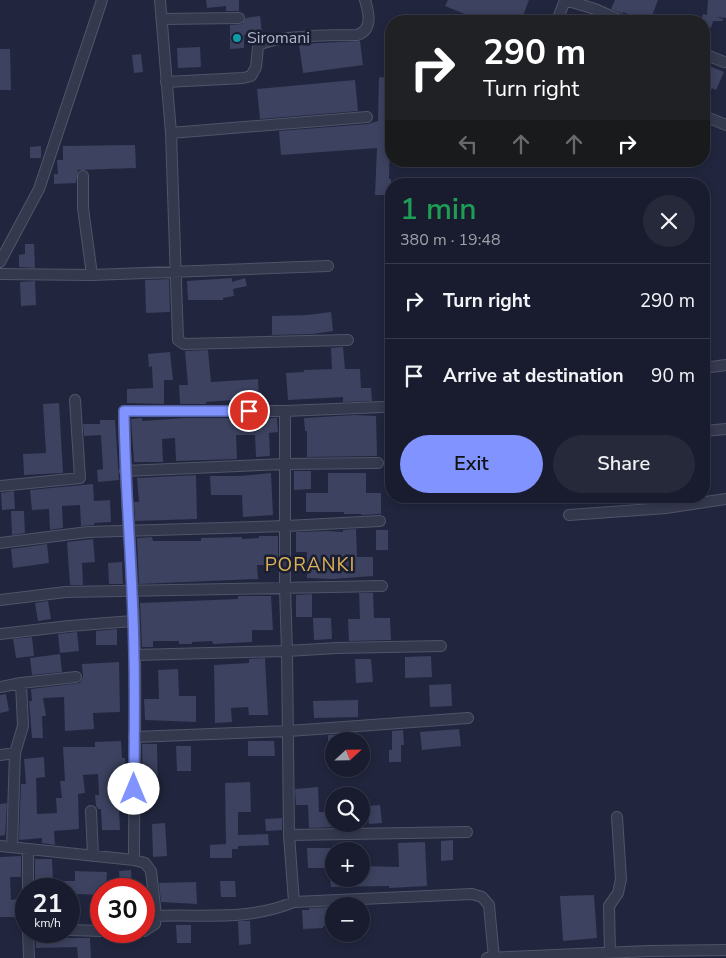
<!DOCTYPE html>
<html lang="en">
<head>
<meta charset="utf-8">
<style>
  body { margin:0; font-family:"Nunito Sans",sans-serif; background:#26293a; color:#f1f3f6; height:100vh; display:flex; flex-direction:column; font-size:19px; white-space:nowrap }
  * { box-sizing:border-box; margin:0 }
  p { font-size:16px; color:#9fa1aa }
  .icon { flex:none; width:28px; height:28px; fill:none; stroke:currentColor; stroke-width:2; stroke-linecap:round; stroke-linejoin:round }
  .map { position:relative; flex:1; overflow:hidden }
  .panel { position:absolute; left:385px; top:178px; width:325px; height:325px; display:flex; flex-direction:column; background:#191c2e; border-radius:20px; box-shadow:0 2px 8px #0003,0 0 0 1px #373a4a }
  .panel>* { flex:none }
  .hud { position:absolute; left:385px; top:15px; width:325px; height:152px; border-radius:20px; box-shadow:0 2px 8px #0003,0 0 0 1px #373a4a; background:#202124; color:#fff; overflow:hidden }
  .needle { width:32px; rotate:68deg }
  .buttons { position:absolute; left:325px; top:732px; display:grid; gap:10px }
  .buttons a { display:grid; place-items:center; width:45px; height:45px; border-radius:50%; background:#191c2e; box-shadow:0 2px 8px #0003,0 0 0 1px #373a4a; font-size:25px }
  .speed { position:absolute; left:15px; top:878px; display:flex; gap:10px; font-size:25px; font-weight:700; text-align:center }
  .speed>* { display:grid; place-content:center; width:65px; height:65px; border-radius:50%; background:#191c2e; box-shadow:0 2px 8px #0003,0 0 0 1px #373a4a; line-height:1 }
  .speed small { font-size:12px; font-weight:400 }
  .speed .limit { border:8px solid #d22; background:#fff; color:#111 }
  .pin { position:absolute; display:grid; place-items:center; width:42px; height:42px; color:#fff; margin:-21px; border:2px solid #fff; border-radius:50%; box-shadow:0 1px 5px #0007 }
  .me { position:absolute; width:55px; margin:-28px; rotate:0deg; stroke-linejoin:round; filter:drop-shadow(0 0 4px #0008) }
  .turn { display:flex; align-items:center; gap:18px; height:105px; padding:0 15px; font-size:22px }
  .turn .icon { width:65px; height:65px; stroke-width:2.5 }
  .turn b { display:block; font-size:35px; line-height:42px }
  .lanes { display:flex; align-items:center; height:48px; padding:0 15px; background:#0003; justify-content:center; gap:25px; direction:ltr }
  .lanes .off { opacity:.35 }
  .round { display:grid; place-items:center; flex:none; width:52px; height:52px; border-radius:26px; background:#26293a }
  .head { display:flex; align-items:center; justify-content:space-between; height:85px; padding:0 15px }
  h1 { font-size:30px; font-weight:600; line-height:38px; color:#1e9e55 }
  .action { display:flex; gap:10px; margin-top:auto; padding:10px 15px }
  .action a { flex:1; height:58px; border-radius:30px; background:#8093ff; color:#111; font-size:20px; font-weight:600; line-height:58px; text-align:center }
  .action a+a { background:#26293a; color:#f1f3f6 }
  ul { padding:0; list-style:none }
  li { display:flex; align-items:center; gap:15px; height:75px; padding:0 15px; border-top:1px solid #373a4a }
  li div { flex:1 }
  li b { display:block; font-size:19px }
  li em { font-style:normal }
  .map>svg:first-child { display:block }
  .building { fill:#3c425f }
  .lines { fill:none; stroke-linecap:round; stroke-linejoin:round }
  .minor-casing { stroke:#505469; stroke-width:12 }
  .minor { stroke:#35394e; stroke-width:10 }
  .route-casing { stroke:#5360a6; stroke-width:12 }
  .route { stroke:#8093ff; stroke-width:9 }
  .culture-dot { fill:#0f9aa8; stroke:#1a1e33; stroke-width:2 }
  .labels { text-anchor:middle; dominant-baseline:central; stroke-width:5; stroke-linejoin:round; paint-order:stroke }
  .poi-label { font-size:16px; fill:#b0b4ca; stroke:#1a1e33; text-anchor:start }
  .quarter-label { font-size:19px; letter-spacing:1px; fill:#dfb156; stroke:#1a1e33 }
</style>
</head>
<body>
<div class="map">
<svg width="726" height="958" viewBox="0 0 726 958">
  <rect width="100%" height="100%" fill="#21263e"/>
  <path class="building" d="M206 0H239V11H226V6L207 8Z
    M448 0H529L521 21H482L445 6Z
    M615 0H658L650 21 637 15 636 17 623 12V14L611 9Z
    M708 0H726V18L716 17 723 19V21H713L711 28 704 26V21H701L703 14 707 15Z
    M260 16 262 33 244 35V48L230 49V25L242 24 246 18Z
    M360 41 363 65 303 73 299 44Z
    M200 47 201 67 178 68 177 48Z
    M0 49H10L11 90H0Z
    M141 54 143 72 134 73 132 55Z
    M704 64 724 72 716 90 712 88 704 104Z
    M379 77 391 78 389 179H391V195H375L377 148 281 155 279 131 368 124 378 121Z
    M355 80 358 111 260 119 257 89Z
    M135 145 136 168 78 170 76 183 54 184V174H58L57 160H63V146Z
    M41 146V158H30V147Z
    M25 244H34L35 268 19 267V255L25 254Z
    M232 278V282L245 278 247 286 233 289 234 296 223 298V300H188L187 281Z
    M169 279 170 312 146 313 145 280Z
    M35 281 36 305 21 306 20 282Z
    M331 312 333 331 313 334 272 335V316L307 315Z
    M343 347 345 369H360L361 388H371L372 401 343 402V397L288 400 286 373 304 372V370L332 369 331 348Z
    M208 350 211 382 258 379 259 398 206 402V404H180L179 385H188L185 351Z
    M170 352 173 380H164V404L127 403V389L153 388 152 366 149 367 148 354Z
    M59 403 63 473 24 475 23 454 46 453 43 404Z
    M355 415 376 416 377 456 307 457V431H305L304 418Z
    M142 418V421L185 418H277L278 432 269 433 270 456 256 457 255 435H236L237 459 176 461 175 438 162 439 163 462H134L131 419Z
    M100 420H115L119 480 98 482 97 470 103 469 101 435 84 436 83 424H100Z
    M294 471H311V489L294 490Z
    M271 473 273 515 243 517 242 495H211L210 476H241Z
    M328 473H366V493H381V514L361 515V514H344V512H306V493H328Z
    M196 475 197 519 135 521 134 502H139L137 478Z
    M93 484 94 501 110 500 111 522 94 523V525L81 526 80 505 62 506 63 528 50 530 49 509 32 510 30 490Z
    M14 491 15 509 2 510 1 493Z
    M11 511H24L25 533 12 535Z
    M356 529 357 557H373V576L332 579 307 578V552H296V532L328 531 343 532V530Z
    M376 530H388V550H376Z
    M259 536H278V565H257L258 579 139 584 137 538 152 537 153 541H201V538L242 537V539L259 538Z
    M93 539 95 562 82 563 83 585H70L67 542Z
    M47 544 49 563 13 568 11 549Z
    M122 562 123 584H109L108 563Z
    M359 593H373L374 618H390L391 640 349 641 348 619H360Z
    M312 594V617H296V595Z
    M238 596H271L273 630H252V642L213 644 212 641 192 642V644H179V641H153V647H142L140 603 238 599Z
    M48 601 51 619 38 621 35 603Z
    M313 618H331L332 639 314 640Z
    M117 629V645H96V631Z
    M77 632 79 651 60 653 58 634Z
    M32 637 34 656 16 658 13 639Z
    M60 654 62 672 32 675 30 658Z
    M431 656 432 677 405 678V657Z
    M265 658 268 715H249L248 707 231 708 232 722 215 723 214 665 249 663V659Z
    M355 659H371L373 682 356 683Z
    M119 662 120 712 93 713 94 729 65 731 64 697 43 698 46 716H42L43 738H32L29 701H32L31 689 80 683 83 677 82 664Z
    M178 669 179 696H196V722L145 720 144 699H159L158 670Z
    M451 684 452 706 430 707 429 685Z
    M6 694 9 711 0 713V695Z
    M358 700V717L314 718 313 701Z
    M459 729 461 746 422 750 420 732Z
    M403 730 404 745H401V762H389V750H392V731Z
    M346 734 347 741H328V735Z
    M121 741 122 758H125L126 771H120L121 788 118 789 120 830H102L101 809H98L96 806 95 795H99L98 774 83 775 85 793 78 794 79 829 54 831 55 845 42 843V838L19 840 21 784H26L24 759 44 757 45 777 36 778 37 814 57 813 56 798H62L60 781H65L63 747H95V742Z
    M248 741H274L275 756H248Z
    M142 744H157L158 799H143Z
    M176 746H191V771H177Z
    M250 782 251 812H238V835L268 834 269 845 238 846V849H232V858H210V845L226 844 225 783Z
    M318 787 319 812H334V827L309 828 308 805H296L295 789Z
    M7 803 5 835 0 836V804Z
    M380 805 382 823 369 824 367 806Z
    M282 818V830L266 831 265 819Z
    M165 823 167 856 153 857 152 824Z
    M453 840V860L441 861V841Z
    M425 842 427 886 389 888V886L331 887 330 879H361V866L399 867 398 843Z
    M307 848H334V868H308Z
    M21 856V877H10L11 900 18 899V917H0V857Z
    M35 859H52L53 881H75V871L107 872 106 889H101V895L77 894V923H69V889H35Z
    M131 870 132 889H120L119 871Z
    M220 881H235L236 897H221Z
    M196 882 197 904 161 902 159 883Z
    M594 895 597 938 563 941 560 896Z
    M334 907V925L323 926V928L303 929 302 910H309V908Z
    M238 921H250L251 944 239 945Z
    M176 925H191V943H177Z
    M65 935 66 938H90L91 958H78L77 947 36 948V936Z"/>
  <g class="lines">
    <defs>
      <path id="minor" d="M160 0 171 133 178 340 184 344 348 340
        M565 0 595 9 622 21
        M162 19 239 18
        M557 21 565 0
        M704 54 724 62
        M166 82 243 78 251 76 256 67 258 47C266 35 339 35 357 35 373 30 369 13 365 0
        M704 116 726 125
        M171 133 367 117
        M83 176V208L92 275
        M0 262 39 189 102 0
        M0 274 92 275 328 266
        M704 368 726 365
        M285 411V588L287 651 337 648 441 646
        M704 431 726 429
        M125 471 285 464 378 463
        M0 486 80 478 75 400
        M569 515 666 508 726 499
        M0 543 88 532 286 526 380 521
        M0 600 66 592 382 586
        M0 634 69 626 133 621
        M135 655 287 651 289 835 467 832
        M0 687 21 683 76 677
        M134 737 289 731 468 718
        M0 755 15 753 23 726 21 683
        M91 811 93 856
        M289 835 294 902 472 894 482 897 489 905 494 958
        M0 846 134 860 145 863 151 871 156 916C205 914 248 921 294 902
        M12 847 15 753
        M28 850V889
        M134 860C134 791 136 723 135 654 133 573 125 492 124 411H285L383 407
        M70 930 101 931
        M28 931 29 958
        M144 931 155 924 156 916
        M610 953 609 906 618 893 621 879 617 817
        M487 958 649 951 726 950"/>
    </defs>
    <use href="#minor" class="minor-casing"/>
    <use href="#minor" class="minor"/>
  </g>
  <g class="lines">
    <defs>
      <path id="route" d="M134 789C134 745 135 700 134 656 133 574 125 493 124 411H249"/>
    </defs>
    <use href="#route" class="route-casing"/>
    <use href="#route" class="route"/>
  </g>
  <circle class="culture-dot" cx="237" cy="38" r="5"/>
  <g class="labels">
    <g class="poi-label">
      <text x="247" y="38">Siromani</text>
    </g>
    <g class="quarter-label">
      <text x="310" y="565">PORANKI</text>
    </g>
  </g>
</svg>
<div class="buttons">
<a><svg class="needle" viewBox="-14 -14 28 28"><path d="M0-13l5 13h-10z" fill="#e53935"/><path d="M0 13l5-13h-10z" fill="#9fa1aa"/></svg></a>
<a><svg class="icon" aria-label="search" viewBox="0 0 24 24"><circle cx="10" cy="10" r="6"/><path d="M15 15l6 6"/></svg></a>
<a>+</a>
<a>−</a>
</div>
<div class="speed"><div>21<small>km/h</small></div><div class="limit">30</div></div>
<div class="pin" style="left:249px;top:411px;background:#d93025"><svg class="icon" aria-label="arrive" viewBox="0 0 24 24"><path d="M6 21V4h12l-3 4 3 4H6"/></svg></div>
<svg class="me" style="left:134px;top:789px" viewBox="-20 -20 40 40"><circle r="19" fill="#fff"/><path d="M0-13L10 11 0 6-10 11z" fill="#8093ff"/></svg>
<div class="hud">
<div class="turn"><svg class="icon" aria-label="right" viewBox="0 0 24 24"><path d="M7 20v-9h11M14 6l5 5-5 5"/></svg><div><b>290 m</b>Turn right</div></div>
<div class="lanes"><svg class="icon off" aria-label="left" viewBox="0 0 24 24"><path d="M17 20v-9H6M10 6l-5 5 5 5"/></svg><svg class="icon off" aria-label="ahead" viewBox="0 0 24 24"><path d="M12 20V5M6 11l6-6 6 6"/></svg><svg class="icon off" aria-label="ahead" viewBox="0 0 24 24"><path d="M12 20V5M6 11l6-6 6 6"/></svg><svg class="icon" aria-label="right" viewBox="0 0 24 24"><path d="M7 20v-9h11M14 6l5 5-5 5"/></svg></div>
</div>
<section class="panel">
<div class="head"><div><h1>1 min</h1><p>380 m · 19:48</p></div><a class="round"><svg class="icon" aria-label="close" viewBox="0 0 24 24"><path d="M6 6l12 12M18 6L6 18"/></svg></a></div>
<ul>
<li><svg class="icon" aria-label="right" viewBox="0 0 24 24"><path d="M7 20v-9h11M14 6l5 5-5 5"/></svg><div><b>Turn right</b></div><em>290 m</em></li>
<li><svg class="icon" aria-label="arrive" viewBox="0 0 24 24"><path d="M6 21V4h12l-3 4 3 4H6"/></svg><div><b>Arrive at destination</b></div><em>90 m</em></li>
</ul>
<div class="action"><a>Exit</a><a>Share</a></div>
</section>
</div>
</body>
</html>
